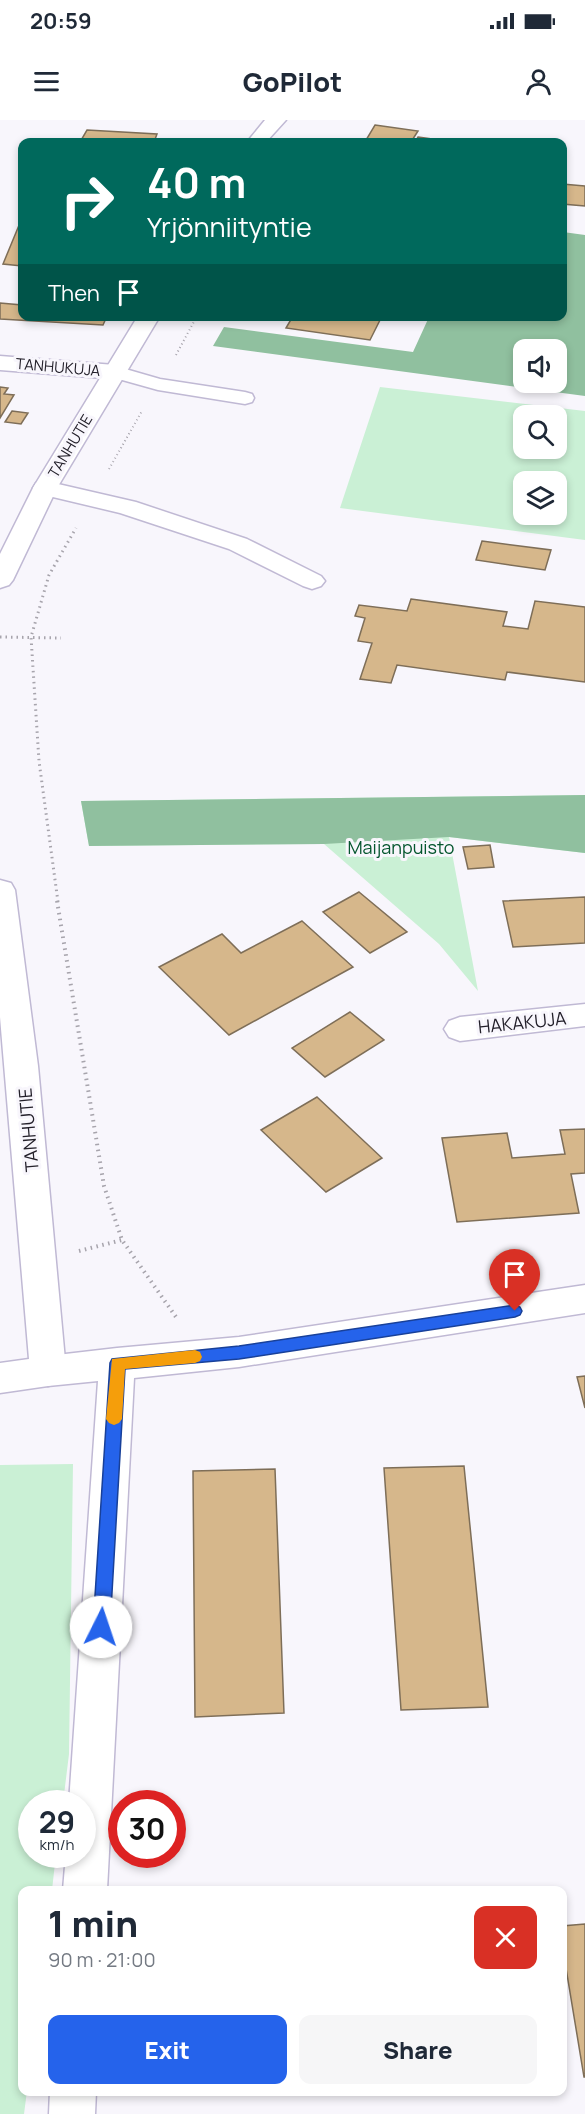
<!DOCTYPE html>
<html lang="en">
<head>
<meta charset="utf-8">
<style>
  body { margin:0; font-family:Manrope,sans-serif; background:#f6f6f7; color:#1f2937; height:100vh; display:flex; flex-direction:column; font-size:22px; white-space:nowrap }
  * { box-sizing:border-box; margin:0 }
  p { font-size:20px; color:#747a83 }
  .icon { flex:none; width:33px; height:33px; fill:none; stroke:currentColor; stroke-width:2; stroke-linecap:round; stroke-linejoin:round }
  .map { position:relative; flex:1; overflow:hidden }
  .side { position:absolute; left:18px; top:1766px; width:549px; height:210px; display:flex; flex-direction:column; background:#fff; border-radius:12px; box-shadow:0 3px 9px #0003 }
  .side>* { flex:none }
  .top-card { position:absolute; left:18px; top:18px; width:549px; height:183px; border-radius:12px; box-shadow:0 3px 9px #0003; background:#00695c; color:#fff; overflow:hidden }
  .fabs { position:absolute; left:513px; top:219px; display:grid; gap:12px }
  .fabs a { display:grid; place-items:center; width:54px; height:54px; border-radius:12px; background:#fff; box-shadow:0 3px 9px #0003; font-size:30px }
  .speed { position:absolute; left:18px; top:1670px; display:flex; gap:12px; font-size:30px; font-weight:700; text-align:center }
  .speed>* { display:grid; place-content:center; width:78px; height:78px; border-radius:50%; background:#fff; box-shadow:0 3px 9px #0003; line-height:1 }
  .speed small { font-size:15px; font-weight:400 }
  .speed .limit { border:9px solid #d22; background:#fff; color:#111 }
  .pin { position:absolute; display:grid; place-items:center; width:51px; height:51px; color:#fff; margin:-62px -26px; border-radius:50% 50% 50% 0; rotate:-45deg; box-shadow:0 0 6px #0007 }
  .pin .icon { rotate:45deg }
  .me { position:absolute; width:66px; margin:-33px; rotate:4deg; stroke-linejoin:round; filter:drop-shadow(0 0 4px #0008) }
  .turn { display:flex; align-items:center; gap:21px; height:126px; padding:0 30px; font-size:27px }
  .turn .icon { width:78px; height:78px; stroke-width:2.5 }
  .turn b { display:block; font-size:42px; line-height:51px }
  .then { display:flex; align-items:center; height:57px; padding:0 30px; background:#0003; gap:12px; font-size:22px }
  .round { display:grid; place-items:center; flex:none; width:63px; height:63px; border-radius:12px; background:#f6f6f7 }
  .summary { display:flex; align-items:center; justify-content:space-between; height:102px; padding:0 30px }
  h1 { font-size:36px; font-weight:800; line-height:45px }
  .button { display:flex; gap:12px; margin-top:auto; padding:12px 30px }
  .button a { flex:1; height:69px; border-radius:12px; background:#2563eb; color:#fff; font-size:24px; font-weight:800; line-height:69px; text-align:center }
  .button a+a { background:#f6f6f7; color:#1f2937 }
  .status { display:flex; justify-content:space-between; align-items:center; height:42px; padding:0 30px; background:#fff; direction:ltr }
  .status svg { height:16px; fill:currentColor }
  header { display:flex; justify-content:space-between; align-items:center; height:78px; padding:0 30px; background:#fff; font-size:27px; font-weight:800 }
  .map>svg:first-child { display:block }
  .green { fill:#caf0d5; fill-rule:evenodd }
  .forest { fill:#90c09f; fill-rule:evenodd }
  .building { fill:#d6b78b; stroke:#7e6e58; stroke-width:1.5 }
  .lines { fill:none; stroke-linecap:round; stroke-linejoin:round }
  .service-casing { stroke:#c0b9d4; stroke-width:3 }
  .minor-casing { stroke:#c0b9d4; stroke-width:3 }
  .tertiary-casing { stroke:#c0b9d4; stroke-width:3 }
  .path-far2 { stroke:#a7a4ac; stroke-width:2; stroke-dasharray:1 3; stroke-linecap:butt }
  .path-far1 { stroke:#a7a4ac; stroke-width:3; stroke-dasharray:1.5 4; stroke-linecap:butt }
  .path { stroke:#a7a4ac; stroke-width:4; stroke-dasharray:1.5 4.5; stroke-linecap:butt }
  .service { fill:#fff; fill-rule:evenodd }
  .minor { fill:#fff; fill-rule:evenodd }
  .tertiary { fill:#fff; fill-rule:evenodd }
  .route { fill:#2563eb; stroke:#184099; stroke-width:1.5 }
  .slow { fill:#f59e0b }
  .labels { text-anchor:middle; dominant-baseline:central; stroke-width:6; stroke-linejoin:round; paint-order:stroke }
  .far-street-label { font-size:15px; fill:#23202a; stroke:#f8f6fc }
  .park-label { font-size:18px; fill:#04562e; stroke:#f8f6fc }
  .street-label { font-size:18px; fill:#23202a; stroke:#f8f6fc }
</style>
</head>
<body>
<div class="status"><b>20:59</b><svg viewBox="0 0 49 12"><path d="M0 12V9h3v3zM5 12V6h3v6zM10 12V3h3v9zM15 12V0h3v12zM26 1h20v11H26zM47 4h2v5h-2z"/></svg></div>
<header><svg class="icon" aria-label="menu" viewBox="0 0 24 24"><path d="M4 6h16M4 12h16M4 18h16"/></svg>GoPilot<svg class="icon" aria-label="person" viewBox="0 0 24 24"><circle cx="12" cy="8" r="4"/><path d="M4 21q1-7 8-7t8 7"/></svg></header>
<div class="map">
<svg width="585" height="1994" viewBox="0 0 585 1994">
  <rect width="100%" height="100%" fill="#f8f6fc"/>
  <path class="green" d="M380 267 585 291V420L340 388ZM524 296H556V328H524ZM524 362H556V394H524Z
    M585 675V733L449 717 478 871 439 824 324 724 89 726 81 681Z
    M73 1344 69 1634 63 1683H32V1734H56L52 1770H22V1971H27L24 1994H0V1345Z"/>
  <path class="forest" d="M563 112 585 115V276L213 226 224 207 413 232 429 197 562 196ZM524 230H556V262H524Z
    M585 675V733L449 717 324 724 89 726 81 681Z"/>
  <path class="building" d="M375 5 418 11 411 22 366 20Z
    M87 10 157 14 154 22H80Z
    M418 17 454 22H415Z
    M562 64 585 66V86L562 84Z
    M22 98V146L3 144Z
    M0 183 22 185V196H107L103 205 0 199Z
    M293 196H370L381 198 370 220 286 208Z
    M0 267 8 268 4 274 14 275 0 298Z
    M12 291 28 293 21 304 5 302Z
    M482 421 551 430 545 450 476 440Z
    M411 479 507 492 503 506 528 509 535 481 585 487V562L507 552 505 560 397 545 391 563 360 559 372 523 358 521 365 498 355 496 359 485 407 491Z
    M490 725 494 747 468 749 463 727Z
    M359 772 407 812 370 833 323 792Z
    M585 777V823L513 827 503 781Z
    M302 801 353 847 229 915 159 847 222 814 241 833Z
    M350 892 384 920 325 957 292 928Z
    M317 977 382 1038 326 1072 261 1010Z
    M585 1009V1053L571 1054 579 1093 457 1102 442 1018 507 1013 512 1038 565 1034 560 1010Z
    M585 1256V1288L577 1257Z
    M464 1346 488 1587 401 1590 384 1348Z
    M275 1349 284 1593 195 1597 193 1351Z
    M585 1804V1957H584L562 1824V1806Z"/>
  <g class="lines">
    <defs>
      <path id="service" d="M115 246 160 259 245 272 252 274 254 278 252 282 245 284 158 270 108 256 106 252 108 248Z"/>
      <path id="minor" d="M0 236 115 245 123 247 126 252 123 257 115 259 0 250Z
        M45 361 136 382 247 419 321 456 325 461 321 466 312 469 303 466 229 429 120 393 36 373 33 368 36 363Z
        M585 884V906L460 921 449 917 444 909 449 901 460 897Z
        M585 1165V1193L239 1247 134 1258 107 1770H63L66 1734H82V1683H69L98 1261 48 1266 35 1262 30 1251 35 1240 48 1236 117 1228 239 1217Z
        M50 1971H96L95 1994H49Z"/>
      <path id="tertiary" d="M265 0H286L266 22H247Z
        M138 196H160L57 368 13 460 9 465 0 468V434L33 368Z
        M0 760 11 763 15 770 38 946 66 1251 61 1262 48 1266 0 1273V1243L29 1239 0 897Z"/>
    </defs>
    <use href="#service" class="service-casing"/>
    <use href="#minor" class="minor-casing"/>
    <use href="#tertiary" class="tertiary-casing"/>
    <path class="path-far2" d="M176 235 197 196
      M109 349 142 291"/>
    <path class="path-far1" d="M0 517 61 518
      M58 782 39 641 31 517 49 455 76 408"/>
    <path class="path" d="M57 781 104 1066 122 1120 176 1197
      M79 1131 122 1120"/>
    <use href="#service" class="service"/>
    <use href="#minor" class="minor"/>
    <use href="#tertiary" class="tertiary"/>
  </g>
  <path class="route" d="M515 1185 520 1187 522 1191 520 1195 515 1197 239 1239 125 1249 110 1507 107 1512 101 1514 96 1512 93 1507 110 1243 112 1239 239 1226Z"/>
  <path class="slow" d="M195 1230 200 1232 202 1237 200 1241 195 1243 125 1249 122 1299 119 1303 114 1305 109 1303 106 1299 112 1239Z"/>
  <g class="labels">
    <g class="far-street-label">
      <text transform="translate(58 247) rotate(5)">TANHUKUJA</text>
      <text transform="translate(70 326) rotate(-59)">TANHUTIE</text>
    </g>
    <g class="park-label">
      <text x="401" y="727">Maijanpuisto</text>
    </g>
    <g class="street-label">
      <text transform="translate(522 902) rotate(-6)">HAKAKUJA</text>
      <text transform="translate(28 1010) rotate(-95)">TANHUTIE</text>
    </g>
  </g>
</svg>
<div class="fabs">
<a><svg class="icon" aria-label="sound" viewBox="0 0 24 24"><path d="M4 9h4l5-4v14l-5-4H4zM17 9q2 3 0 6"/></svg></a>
<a><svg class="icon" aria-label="search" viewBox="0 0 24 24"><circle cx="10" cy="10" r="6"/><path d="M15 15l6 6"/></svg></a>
<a><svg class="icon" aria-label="layers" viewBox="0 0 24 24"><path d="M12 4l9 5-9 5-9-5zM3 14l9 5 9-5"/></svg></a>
</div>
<div class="speed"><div>29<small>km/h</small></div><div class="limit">30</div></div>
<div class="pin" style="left:515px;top:1191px;background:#d93025"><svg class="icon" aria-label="arrive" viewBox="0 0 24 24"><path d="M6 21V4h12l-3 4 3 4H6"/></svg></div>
<svg class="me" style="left:101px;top:1507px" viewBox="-20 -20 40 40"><circle r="19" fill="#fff"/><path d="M0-13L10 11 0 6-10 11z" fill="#2563eb"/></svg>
<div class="top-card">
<div class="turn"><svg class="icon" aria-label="right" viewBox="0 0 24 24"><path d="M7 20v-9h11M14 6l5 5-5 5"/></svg><div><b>40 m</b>Yrjönniityntie</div></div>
<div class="then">Then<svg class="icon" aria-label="arrive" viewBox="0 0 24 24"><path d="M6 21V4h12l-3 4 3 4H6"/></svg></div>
</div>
<section class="side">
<div class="summary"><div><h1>1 min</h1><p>90 m · 21:00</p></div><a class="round" style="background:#d93025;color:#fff"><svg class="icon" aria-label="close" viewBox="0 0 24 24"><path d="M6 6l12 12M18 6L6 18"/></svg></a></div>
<div class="button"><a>Exit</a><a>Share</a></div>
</section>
</div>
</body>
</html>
